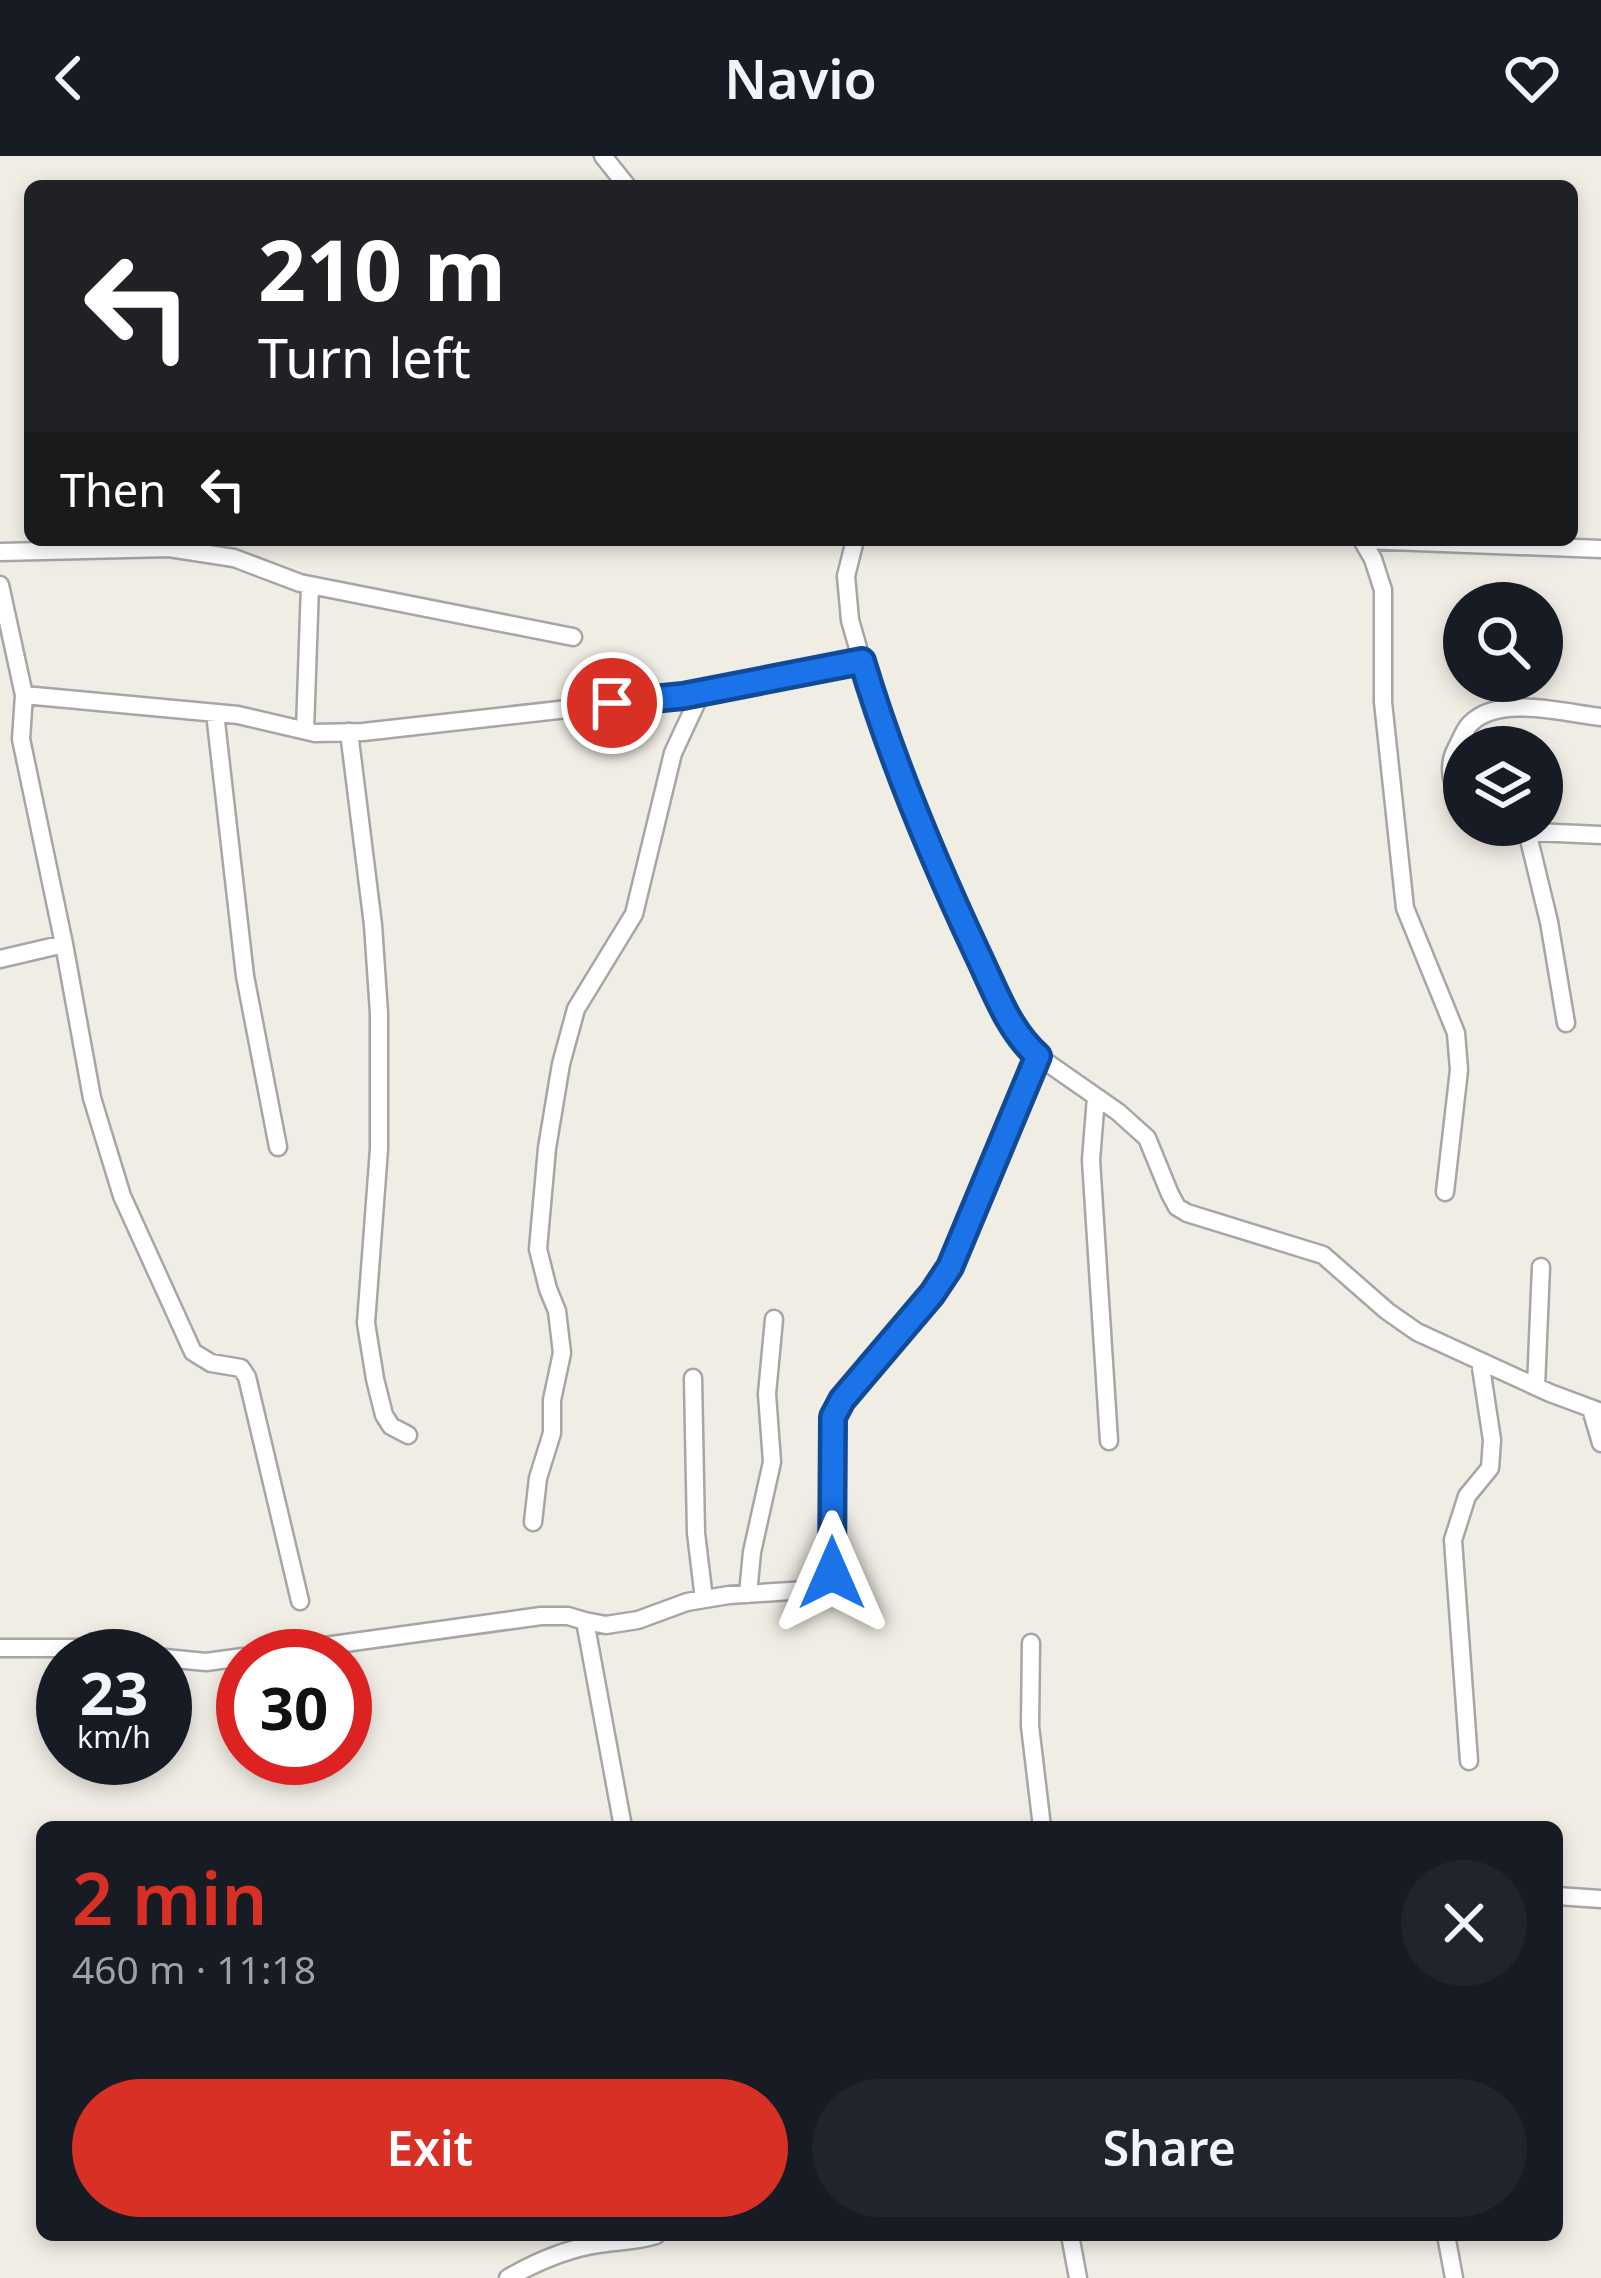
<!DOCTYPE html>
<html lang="en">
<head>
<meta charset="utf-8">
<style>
  body { margin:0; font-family:"Noto Sans",sans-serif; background:#20242c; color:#f1f3f6; height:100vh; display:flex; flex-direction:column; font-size:45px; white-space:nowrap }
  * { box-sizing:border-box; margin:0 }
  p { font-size:39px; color:#9ea1a6 }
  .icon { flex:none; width:66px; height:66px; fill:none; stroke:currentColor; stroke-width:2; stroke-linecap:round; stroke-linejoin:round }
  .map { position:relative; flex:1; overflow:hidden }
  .drawer { position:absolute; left:36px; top:1665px; width:1527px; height:420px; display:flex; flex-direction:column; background:#171b24; border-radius:18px; box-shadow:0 6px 18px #0003 }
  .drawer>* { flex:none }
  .guide { position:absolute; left:24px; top:24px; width:1554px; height:366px; border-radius:18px; box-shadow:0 6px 18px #0003; background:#202124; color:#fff; overflow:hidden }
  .tools { position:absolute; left:1443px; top:426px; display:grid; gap:24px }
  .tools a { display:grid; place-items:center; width:120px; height:120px; border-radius:50%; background:#171b24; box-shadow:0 6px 18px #0003; font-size:60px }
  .speed { position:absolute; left:36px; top:1473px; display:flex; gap:24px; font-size:60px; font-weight:700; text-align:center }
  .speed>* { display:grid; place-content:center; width:156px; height:156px; border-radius:50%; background:#171b24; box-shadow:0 6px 18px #0003; line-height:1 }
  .speed small { font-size:30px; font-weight:400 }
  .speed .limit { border:18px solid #d22; background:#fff; color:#111 }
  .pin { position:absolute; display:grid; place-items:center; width:102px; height:102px; color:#fff; margin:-51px; border:6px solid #fff; border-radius:50%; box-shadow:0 3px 12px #0007 }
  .me { position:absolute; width:132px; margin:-66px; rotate:0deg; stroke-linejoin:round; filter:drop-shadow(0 0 9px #0008) }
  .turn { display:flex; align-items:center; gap:42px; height:252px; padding:0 36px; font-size:54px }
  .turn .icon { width:156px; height:156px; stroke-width:2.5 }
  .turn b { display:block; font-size:84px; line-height:102px }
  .then { display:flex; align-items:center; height:114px; padding:0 36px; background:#0003; gap:24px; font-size:45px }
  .round { display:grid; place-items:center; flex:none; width:126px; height:126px; border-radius:63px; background:#20242c }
  .head { display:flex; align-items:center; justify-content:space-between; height:204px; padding:0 36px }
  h1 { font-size:72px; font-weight:600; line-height:90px; color:#d93025 }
  .action { display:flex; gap:24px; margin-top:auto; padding:24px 36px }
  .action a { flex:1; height:138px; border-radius:72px; background:#d93025; color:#fff; font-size:48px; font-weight:600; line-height:138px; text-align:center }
  .action a+a { background:#20242c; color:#f1f3f6 }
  header { display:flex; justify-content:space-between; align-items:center; height:156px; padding:0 36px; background:#171b24; font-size:54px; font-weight:600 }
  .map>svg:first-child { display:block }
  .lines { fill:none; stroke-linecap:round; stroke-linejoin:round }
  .street-casing { stroke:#a6a6a6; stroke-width:21 }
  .street { stroke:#fff; stroke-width:16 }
  .route-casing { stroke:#114b97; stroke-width:30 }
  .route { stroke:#1a73e8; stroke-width:21 }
</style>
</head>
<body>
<header><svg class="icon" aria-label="back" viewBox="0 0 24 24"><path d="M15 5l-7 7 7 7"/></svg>Navio<svg class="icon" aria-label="heart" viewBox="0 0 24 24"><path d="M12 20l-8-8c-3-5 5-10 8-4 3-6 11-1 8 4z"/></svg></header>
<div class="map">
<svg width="1601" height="2122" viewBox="0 0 1601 2122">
  <rect width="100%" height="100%" fill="#f0ede5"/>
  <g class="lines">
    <defs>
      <path id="street" d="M603 0 627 30
        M855 384 846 420 850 464 874 548 943 724 1007 860 1032 896 1118 956 1147 982 1170 1038 1177 1051 1187 1057 1323 1099 1387 1155 1417 1176 1550 1237 1601 1256
        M1362 384 1373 403 1383 434V546L1405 752 1456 877 1459 914 1445 1036
        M1364 384 1601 393
        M0 396 169 392 234 402 300 427 573 481
        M0 429 24 539
        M215 557 245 820 278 991
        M305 574 310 429
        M349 576 373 769 379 857V993L366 1167 375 1223 384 1259 391 1270 408 1279
        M1464 646C1451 632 1447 610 1456 593 1460 586 1464 574 1470 568 1498 538 1565 557 1601 561
        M1503 669 1512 675 1601 679
        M1527 675 1549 766 1566 867
        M0 803 64 788
        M1096 941 1091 1004 1109 1285
        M693 1222 696 1377 704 1443
        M1536 1231 1541 1111
        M1591 1253 1601 1287
        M533 1366 538 1322 552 1277V1244L562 1197 557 1155 548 1133 538 1093 547 992 561 908 576 853 634 758 673 597 701 537
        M748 1438 752 1396 772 1306 767 1238 774 1163
        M300 1445 247 1221 241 1212 211 1207 193 1196 122 1040 92 942 64 788 21 583 24 539 238 559 315 577 363 576 683 540 862 505
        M585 1465 606 1469 638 1464 687 1446 729 1439 807 1434 833 1417V1261L842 1244 933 1138 950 1111 1038 900
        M1031 1487 1030 1570 1042 1671
        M0 1492H84L153 1500
        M252 1500 541 1460H568L585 1465 623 1671
        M165 1502 206 1506 243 1501
        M1469 1605 1453 1384 1467 1340 1490 1312 1492 1284 1480 1205
        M1557 1740 1601 1743
        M1070 2079 1078 2122
        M1446 2079 1454 2122
        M508 2122C536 2106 565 2093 598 2088 618 2085 637 2085 656 2079"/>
    </defs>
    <use href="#street" class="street-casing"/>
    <use href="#street" class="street"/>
  </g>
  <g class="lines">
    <defs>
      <path id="route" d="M612 547 683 540 862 505C892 605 933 703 977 797 994 832 1008 874 1038 900L950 1111 932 1138 842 1244 833 1261 832 1417"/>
    </defs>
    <use href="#route" class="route-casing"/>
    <use href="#route" class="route"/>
  </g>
</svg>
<div class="tools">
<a><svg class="icon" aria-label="search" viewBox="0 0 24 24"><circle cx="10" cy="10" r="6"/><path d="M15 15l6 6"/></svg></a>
<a><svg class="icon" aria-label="layers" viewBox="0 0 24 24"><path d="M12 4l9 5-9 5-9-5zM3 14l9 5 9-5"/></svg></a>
</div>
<div class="speed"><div>23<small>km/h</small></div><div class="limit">30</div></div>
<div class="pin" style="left:612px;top:547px;background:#d93025"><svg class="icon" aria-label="arrive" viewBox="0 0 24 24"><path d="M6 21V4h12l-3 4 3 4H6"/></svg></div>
<svg class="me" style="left:832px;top:1417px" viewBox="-20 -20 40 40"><path d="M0-17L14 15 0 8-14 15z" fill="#1a73e8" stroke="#fff" stroke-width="4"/></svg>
<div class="guide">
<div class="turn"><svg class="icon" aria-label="left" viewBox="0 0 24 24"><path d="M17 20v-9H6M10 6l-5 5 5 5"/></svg><div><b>210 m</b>Turn left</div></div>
<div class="then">Then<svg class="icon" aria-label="left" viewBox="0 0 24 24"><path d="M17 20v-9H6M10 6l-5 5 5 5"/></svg></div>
</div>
<section class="drawer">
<div class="head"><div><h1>2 min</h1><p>460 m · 11:18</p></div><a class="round"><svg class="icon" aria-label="close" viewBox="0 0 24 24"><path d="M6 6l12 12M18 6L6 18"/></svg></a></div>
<div class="action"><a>Exit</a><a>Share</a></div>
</section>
</div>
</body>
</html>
